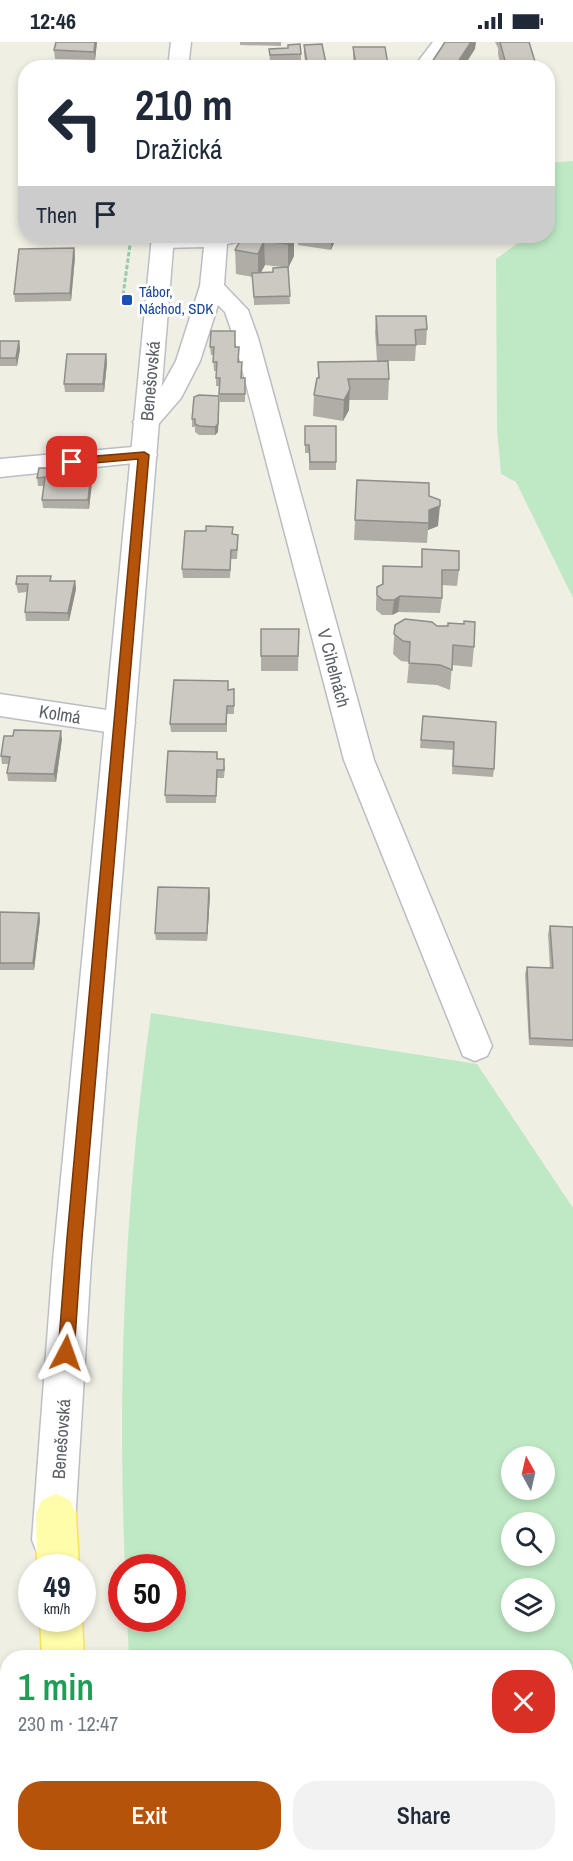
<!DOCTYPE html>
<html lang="en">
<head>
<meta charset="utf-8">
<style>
  body { margin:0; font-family:"Archivo Narrow",sans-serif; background:#f2f2f3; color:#1f2937; height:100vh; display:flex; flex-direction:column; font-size:22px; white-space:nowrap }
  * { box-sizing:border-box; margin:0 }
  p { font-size:20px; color:#747a83 }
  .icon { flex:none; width:33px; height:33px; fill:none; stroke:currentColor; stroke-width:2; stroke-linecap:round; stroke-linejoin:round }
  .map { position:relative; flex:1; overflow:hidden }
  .sheet { position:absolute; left:0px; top:1608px; width:573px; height:212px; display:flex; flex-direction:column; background:#fff; border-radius:24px 24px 0 0; box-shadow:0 3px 9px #0003 }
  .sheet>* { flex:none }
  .banner { position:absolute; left:18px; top:18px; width:537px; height:183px; border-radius:24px; box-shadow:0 3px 9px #0003; background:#fff; color:#1f2937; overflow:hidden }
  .needle { width:39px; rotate:352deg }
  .tools { position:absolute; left:501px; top:1404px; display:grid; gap:12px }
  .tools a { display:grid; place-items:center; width:54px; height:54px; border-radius:50%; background:#fff; box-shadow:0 3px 9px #0003; font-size:30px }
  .speed { position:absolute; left:18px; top:1512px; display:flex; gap:12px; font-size:30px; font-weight:700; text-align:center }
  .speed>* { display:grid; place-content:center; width:78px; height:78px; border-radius:50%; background:#fff; box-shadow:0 3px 9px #0003; line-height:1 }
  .speed small { font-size:15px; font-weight:400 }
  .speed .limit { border:9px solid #d22; background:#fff; color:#111 }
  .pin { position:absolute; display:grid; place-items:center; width:51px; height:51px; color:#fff; margin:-26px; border-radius:12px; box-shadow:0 3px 9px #0006 }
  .me { position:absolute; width:66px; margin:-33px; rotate:4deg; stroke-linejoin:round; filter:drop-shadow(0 0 4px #0008) }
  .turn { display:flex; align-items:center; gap:21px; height:126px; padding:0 18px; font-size:27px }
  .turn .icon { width:78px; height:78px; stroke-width:2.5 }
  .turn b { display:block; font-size:42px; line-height:51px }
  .then { display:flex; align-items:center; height:57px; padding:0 18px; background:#0003; gap:12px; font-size:22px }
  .round { display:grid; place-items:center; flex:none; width:63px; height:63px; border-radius:24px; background:#f2f2f3 }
  .summary { display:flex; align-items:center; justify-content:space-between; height:102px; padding:0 18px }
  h1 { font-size:36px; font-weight:600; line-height:45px; color:#1e9e55 }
  .button { display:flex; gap:12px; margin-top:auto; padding:12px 18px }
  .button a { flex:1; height:69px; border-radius:24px; background:#b45309; color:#fff; font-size:24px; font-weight:600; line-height:69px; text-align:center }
  .button a+a { background:#f2f2f3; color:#1f2937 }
  .status { display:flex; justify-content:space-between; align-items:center; height:42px; padding:0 30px; background:#fff; direction:ltr }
  .status svg { height:16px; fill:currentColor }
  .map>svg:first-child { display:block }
  .green { fill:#bfe9c5; fill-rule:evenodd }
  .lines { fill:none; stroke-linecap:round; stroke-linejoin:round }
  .minor-casing { stroke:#bcbdc4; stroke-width:3 }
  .secondary-casing { stroke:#bdbfc6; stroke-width:3 }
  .primary-casing { stroke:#fae253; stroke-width:3 }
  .path { stroke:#98caad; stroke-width:3; stroke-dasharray:4.5 2; stroke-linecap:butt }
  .minor { fill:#fff; fill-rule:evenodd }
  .secondary { fill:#fff; fill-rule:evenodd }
  .primary { fill:#fffdaa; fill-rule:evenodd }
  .wall { fill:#afada6; fill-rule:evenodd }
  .shaded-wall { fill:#8e8d87 }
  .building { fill:#cbc9c1; stroke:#8e8d87; stroke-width:1.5 }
  .route { fill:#b45309; stroke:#753606; stroke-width:1.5 }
  .transit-dot { fill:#1a4fb4; stroke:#fff; stroke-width:2 }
  .labels { text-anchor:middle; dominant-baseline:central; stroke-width:6; stroke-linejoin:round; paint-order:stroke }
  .far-transit-label { font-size:15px; fill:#164399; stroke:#fff; text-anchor:start }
  .street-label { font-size:18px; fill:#5c5f66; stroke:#fff }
</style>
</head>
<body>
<div class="status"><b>12:46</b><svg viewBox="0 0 49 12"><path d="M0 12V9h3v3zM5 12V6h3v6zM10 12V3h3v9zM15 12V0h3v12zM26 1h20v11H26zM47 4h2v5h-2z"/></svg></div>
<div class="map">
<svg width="573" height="1819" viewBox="0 0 573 1819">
  <rect width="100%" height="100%" fill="#f0efe4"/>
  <path class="green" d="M573 119V556L516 440 501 432 497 387 496 217 518 201 497 194H548V121Z
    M151 971 477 1022 573 1166V1819H176L173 1812H566V1616L129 1615 127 1577 172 1576V1526L125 1525C117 1342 125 1154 151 971ZM512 1414H544V1448H512ZM512 1480H544V1514H512ZM512 1546H544V1580H512Z"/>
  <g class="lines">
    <defs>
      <path id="minor" d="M433 0H453L434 26H413Z
        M154 194H244L241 199 227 202 224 243 248 268 258 296 374 718 492 1004 487 1014 475 1019 463 1014 344 718 234 296 225 270 218 263 200 319 181 356 155 386 146 388 137 386 133 380 161 346 176 319 200 244 204 205 162 206 154 204 150 199Z
        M144 404 153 407 157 413 153 419 0 435V417Z
        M0 652 120 670 131 673 135 681 131 689 120 692 0 674Z"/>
      <path id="secondary" d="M171 0H191L188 26H168Z
        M152 194H174L91 1219 74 1498 68 1513 53 1519 38 1513 32 1498 53 1219Z
        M8 1806V1812H51L50 1819H4Z"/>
      <path id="primary" d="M56 1452 70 1458 76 1472 79 1526H37L36 1472 42 1458Z
        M40 1576H82L84 1616H42Z
        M58 1812H104L105 1819H59Z"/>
    </defs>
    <use href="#minor" class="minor-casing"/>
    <use href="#secondary" class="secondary-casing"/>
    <use href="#primary" class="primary-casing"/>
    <path class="path" d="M123 253 130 203"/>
    <use href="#minor" class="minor"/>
    <use href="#secondary" class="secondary"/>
    <use href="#primary" class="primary"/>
  </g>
  <path class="wall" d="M56 0H97L95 18 55 17 54 8Z
    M240 0H281V4L240 3Z
    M495 0H529L537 26H501L498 12V6Z
    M304 3 327 26H306L304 12Z
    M353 5 388 23V26H354L353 14Z
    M269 7 301 12V21H270Z
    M243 194H294V214L288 226 290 262 254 263 253 235 236 232 235 208ZM265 223 281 225 273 230H261Z
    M298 194H337L331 208 298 203Z
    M74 206 75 215 71 259 15 260 14 252Z
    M376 274 427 287 426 303H416L415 319H377L375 290Z
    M0 299H19L20 307 17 324H0Z
    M210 305H236L242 336H245V360H220V344H216V329H214L213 313H211Z
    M106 312 107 321 104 350H65L64 342Z
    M318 320 389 337 388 358H349V368L343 379 313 374 314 353 318 336Z
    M219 363 218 390 215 393H199L195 390V385H192V377Z
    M305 384 336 420V428H309V411H305Z
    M78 426 79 431H91L92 440 89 467 43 466 42 458 44 444H38L37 436Z
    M357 438 429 454 438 484 428 488 427 501 354 498Z
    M233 485V492L238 501 237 517H231L230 536H183L182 527 206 489Z
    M422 507 459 528 457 544 442 543V556L440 571 398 570 392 573H382L376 568V561L377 545 382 542 383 524 421 525Z
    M52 539H75L76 547 69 579H26L25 570 27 550 18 551 16 542Z
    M395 583 437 584 474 605 472 625 452 623 450 648 437 643 407 641 409 620 401 619 393 612Z
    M299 587 298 629H261V614Z
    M234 647V672H227V690H171L170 682 228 648Z
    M423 674 494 727 493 735 452 732 453 708 420 706Z
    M62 697 56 740 8 739 7 731 8 722H2L1 714Z
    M218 717 225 725 224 736H217L216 761H166L165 753Z
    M210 853 207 899 156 898 155 891Z
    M0 870 39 871 40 878 34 928H0Z
    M550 884 573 885V1005L529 1003 525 932 527 925 550 926 548 892Z"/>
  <path class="shaded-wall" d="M95 0H97L95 18 94 10Z
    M471 0H476L475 7 463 26H454Z
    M292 194H294V214L288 226V202Z
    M334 194H337L331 208V200Z
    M264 199 265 223 258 236V212Z
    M74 206 75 215 71 259 70 251Z
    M19 299 20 307 17 324 16 316Z
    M106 312 107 321 104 350 103 342Z
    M350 347 349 368 343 379 344 358Z
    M219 354 218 390 215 393V385Z
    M91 431 92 440 89 467 88 458Z
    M440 464 438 484 428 488 429 468Z
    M75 539 76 547 69 579 68 571Z
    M400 554 398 570 392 573 394 558Z
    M61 689 62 697 56 740 54 732Z
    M209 846 210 853 207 899V891Z
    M39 871 40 878 34 928 33 921Z"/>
  <path class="building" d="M56 0H95L94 10 54 8Z
    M445 0H471L454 26H428Z
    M500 0H529L537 26H507Z
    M300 2 301 12 270 13 269 7 288 6V3Z
    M322 2 327 26H308L304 3Z
    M353 5H385L388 23H356Z
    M237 21H295V26H230Z
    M243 194H292L288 202 264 199 258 212 235 208Z
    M298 194H334L331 200Z
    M74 206 70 251 14 252 19 207Z
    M288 225 290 254 254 255 252 231 273 230V226Z
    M376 274H426L427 287 415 288 416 303H378Z
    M211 289H235V305H239L238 320H242L241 336H245V352H219L220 336H216L217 320H213L214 305H210Z
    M0 299H19L16 316H0Z
    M67 312H106L103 342H64Z
    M388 319 389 337H348L350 347 344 358 314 353 317 336H319L318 320Z
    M199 353 219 354 218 382 215 385 199 384 195 382V377H192L194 355Z
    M305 384H336V420H310L309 403H305Z
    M39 426H78V431H91L88 458H42L45 435 37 436Z
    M357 438 429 441V454L440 458V464L429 468V481L355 478Z
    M206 484 233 485 232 492 238 493 237 508H231L230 528 182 527 185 489H206Z
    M422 507 459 509V528H442V556L400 554 394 558H383L377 553V545L383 542V524L422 525Z
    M17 534H51L50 539H75L68 571 25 570 28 542H16Z
    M405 577 432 580 437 584H448V581L464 582V579L475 580 474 605 453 603 452 628 440 623 409 621 410 600 403 599 394 592 395 583Z
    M261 587H299L298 614H261Z
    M174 638 228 639V648L234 647V664H227L226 682H170Z
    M423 674 496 680 494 727 453 724 454 700 421 698Z
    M14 688 61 689 54 732 7 731 10 715 1 714 4 694H13Z
    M168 709 217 710V717H224V728H217L216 754 165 753Z
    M158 845 209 846 207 891H155Z
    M0 870 39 871 33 921H0Z
    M550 884 573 885V998L530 996 527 925 553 926Z"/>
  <path class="route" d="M144 410 149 413 82 1196 74 1311 72 1317 66 1319 61 1317 58 1311 67 1196 138 417 72 423 66 420 72 416Z"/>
  <rect class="transit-dot" x="121" y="252" width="12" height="12" rx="3"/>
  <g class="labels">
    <g class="far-transit-label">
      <text x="139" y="249">Tábor,<tspan x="139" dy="17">Náchod, SDK</tspan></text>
    </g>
    <g class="street-label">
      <text transform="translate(150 339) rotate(-85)">Benešovská</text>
      <text transform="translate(334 626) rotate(75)">V Cihelnách</text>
      <text transform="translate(60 672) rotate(9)">Kolmá</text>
      <text transform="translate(61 1397) rotate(-86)">Benešovská</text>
    </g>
  </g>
</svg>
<div class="tools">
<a><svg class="needle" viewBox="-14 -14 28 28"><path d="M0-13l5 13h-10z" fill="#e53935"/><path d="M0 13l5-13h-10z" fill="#747a83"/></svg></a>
<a><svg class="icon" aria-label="search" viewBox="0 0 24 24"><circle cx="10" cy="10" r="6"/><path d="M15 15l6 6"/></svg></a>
<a><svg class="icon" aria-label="layers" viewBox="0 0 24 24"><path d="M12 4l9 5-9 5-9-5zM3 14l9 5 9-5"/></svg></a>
</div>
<div class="speed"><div>49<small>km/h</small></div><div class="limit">50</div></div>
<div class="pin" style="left:72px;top:420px;background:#d93025"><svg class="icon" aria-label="arrive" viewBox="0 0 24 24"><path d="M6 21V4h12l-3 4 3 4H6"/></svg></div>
<svg class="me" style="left:66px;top:1311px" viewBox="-20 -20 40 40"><path d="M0-17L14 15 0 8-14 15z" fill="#b45309" stroke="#fff" stroke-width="4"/></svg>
<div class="banner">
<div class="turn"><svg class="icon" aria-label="left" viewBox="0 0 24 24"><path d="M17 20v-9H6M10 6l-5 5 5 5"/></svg><div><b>210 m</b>Dražická</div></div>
<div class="then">Then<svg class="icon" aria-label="arrive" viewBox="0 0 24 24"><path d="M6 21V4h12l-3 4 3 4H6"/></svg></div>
</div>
<section class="sheet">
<div class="summary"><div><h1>1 min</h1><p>230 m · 12:47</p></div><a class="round" style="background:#d93025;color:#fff"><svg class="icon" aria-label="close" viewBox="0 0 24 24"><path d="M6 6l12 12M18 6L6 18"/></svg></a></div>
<div class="button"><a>Exit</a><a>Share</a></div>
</section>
</div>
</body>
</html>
